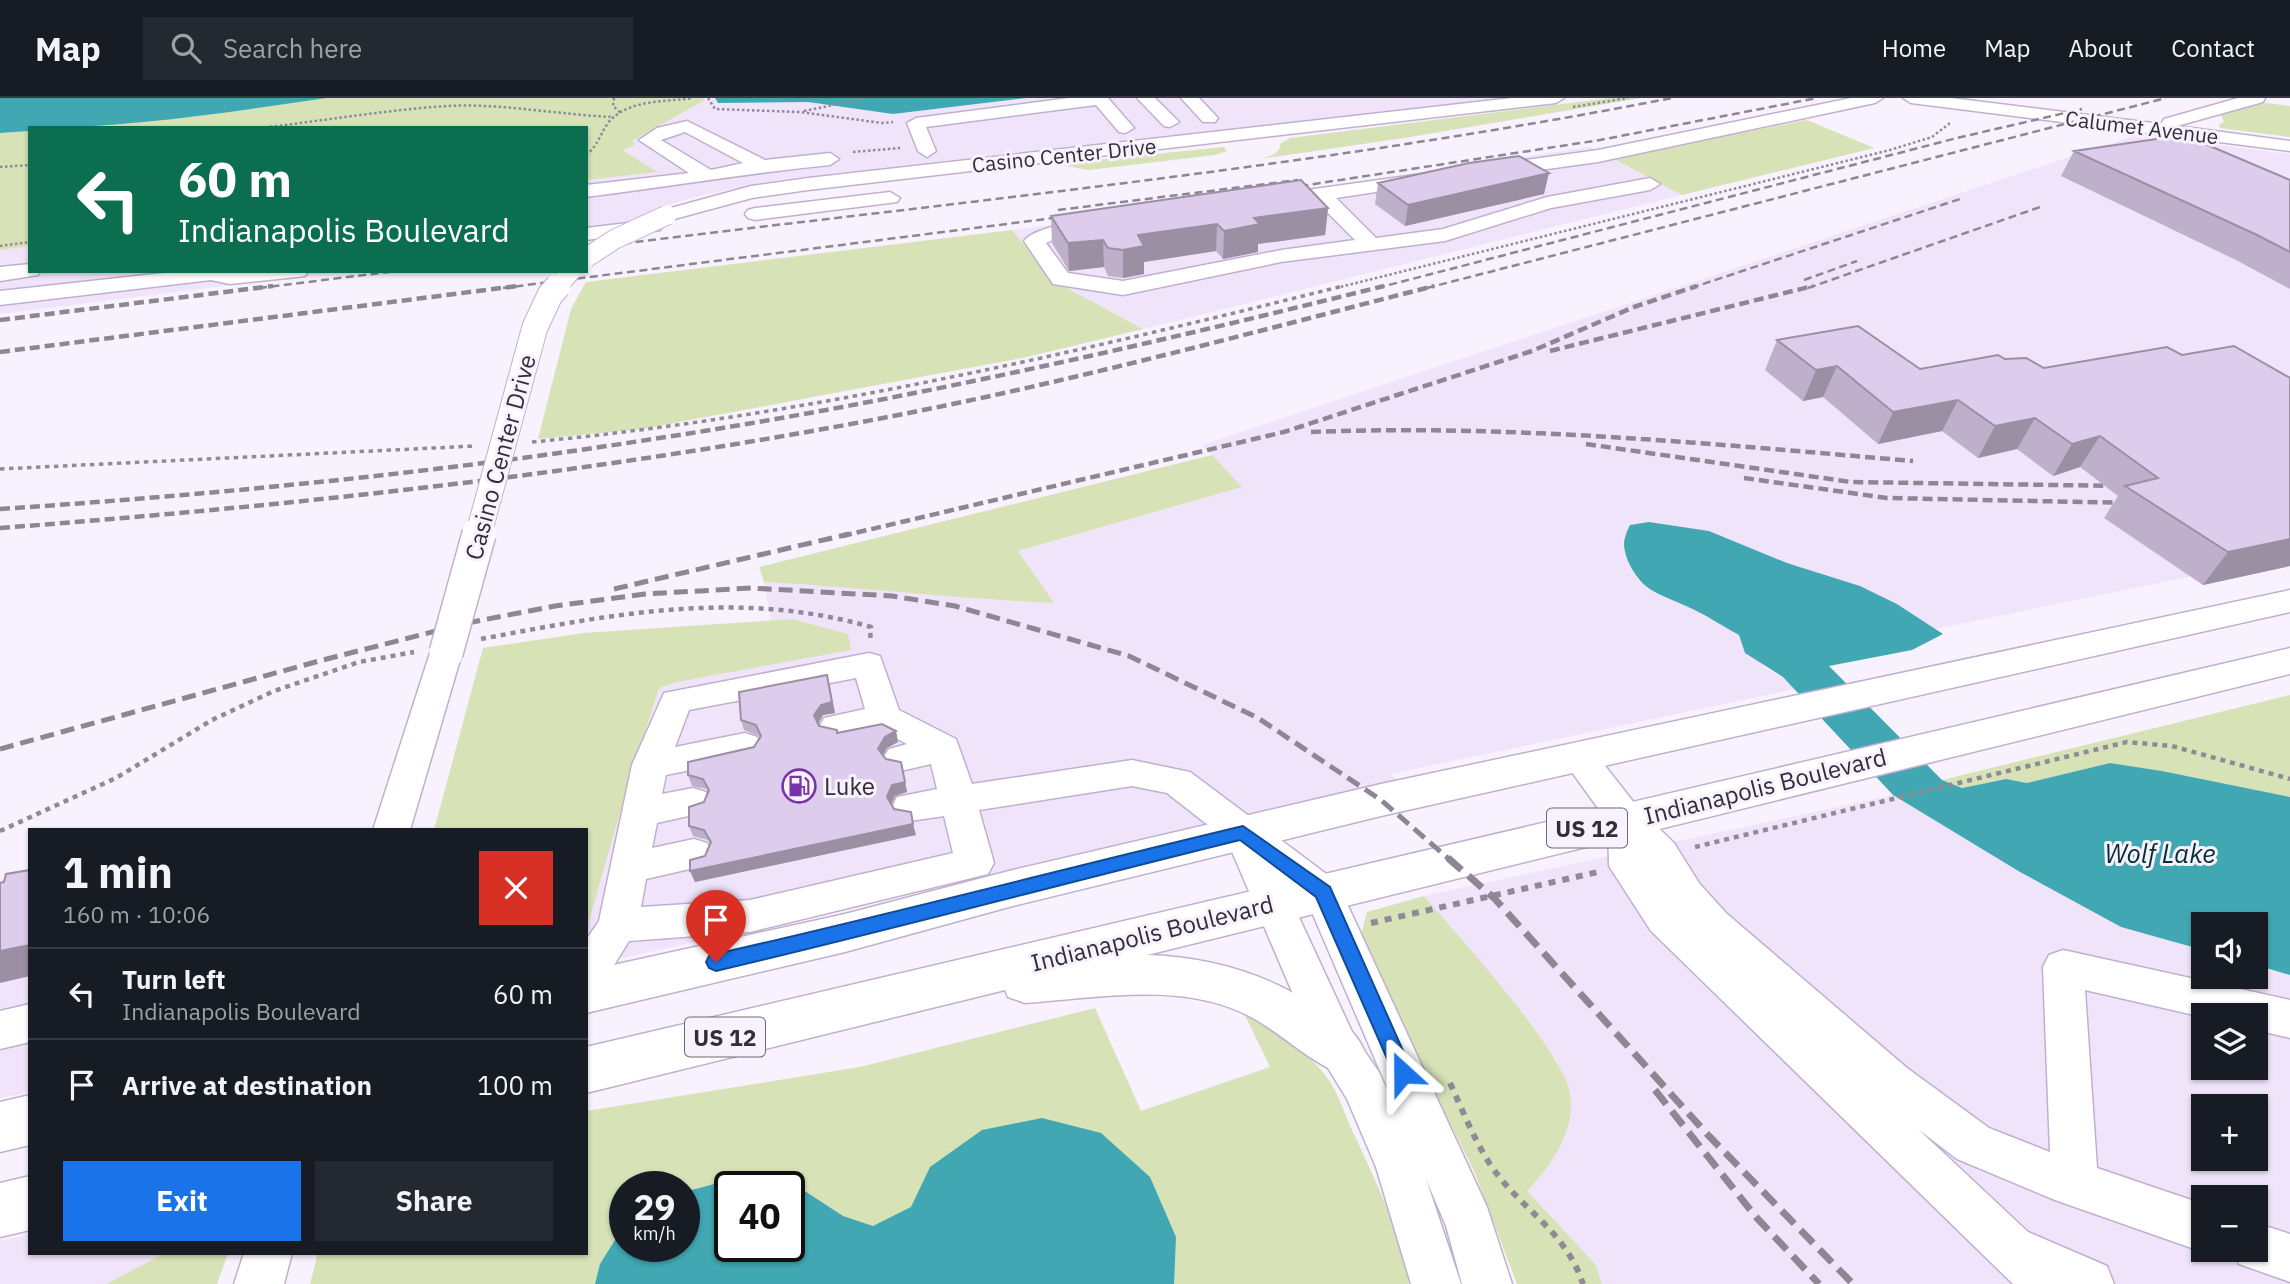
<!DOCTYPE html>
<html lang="en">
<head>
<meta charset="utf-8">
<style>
  body { margin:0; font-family:"IBM Plex Sans",sans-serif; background:#242831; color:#f1f3f6; height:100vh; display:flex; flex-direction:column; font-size:26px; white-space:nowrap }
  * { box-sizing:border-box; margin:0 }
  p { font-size:23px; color:#9ea1a6 }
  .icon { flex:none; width:38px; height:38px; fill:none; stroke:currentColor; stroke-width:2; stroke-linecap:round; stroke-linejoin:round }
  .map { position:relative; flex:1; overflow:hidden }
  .side { position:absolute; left:28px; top:730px; width:560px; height:427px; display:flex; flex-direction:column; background:#171b24; border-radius:0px; box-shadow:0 2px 5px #0004 }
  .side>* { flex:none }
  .guide { position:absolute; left:28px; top:28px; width:560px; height:147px; border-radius:0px; box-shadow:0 2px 5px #0004; background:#0b6e4f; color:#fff; overflow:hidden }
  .fabs { position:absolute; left:2191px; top:814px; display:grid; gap:14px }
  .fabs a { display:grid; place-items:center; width:77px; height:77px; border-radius:0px; background:#171b24; box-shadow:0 2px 5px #0004; font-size:35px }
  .speed { position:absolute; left:609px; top:1073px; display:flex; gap:14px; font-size:35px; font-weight:700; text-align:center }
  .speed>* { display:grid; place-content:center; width:91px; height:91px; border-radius:50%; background:#171b24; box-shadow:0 2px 5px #0004; line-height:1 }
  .speed small { font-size:18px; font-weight:400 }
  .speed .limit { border:4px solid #111; border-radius:10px; background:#fff; color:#111 }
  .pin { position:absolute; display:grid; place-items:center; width:60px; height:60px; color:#fff; margin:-72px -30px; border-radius:50% 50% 50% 0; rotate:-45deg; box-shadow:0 0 7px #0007 }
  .pin .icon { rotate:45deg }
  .me { position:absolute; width:77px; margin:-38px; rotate:336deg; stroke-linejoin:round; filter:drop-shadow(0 0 5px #0008) }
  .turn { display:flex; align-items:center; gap:24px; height:147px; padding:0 35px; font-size:32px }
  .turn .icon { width:91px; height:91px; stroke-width:2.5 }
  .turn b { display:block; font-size:49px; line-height:60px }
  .round { display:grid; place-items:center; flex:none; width:74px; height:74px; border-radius:0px; background:#242831 }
  .head { display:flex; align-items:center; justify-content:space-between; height:119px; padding:0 35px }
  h1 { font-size:42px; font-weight:700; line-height:52px }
  .button { display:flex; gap:14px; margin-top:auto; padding:14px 35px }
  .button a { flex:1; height:80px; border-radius:0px; background:#1a73e8; color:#fff; font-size:28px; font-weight:700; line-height:80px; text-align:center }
  .button a+a { background:#242831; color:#f1f3f6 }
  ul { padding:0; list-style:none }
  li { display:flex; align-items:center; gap:21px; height:91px; padding:0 35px; border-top:2px solid #363941 }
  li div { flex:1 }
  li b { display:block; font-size:26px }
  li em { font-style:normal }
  header { display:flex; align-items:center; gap:42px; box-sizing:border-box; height:98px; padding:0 35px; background:#171b24; border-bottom:2px solid #363941 }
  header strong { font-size:33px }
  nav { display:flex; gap:38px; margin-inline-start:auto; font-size:24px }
  .search { width:490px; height:63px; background:#242831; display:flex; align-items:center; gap:18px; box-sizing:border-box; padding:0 24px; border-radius:0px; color:#9ea1a6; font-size:26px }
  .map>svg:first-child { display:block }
  .built { fill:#f0e4fa; fill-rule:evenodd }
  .green { fill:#d7e2b7; fill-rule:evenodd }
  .water { fill:#41a8b3; fill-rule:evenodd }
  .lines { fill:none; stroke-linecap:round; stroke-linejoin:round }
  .minor-casing { stroke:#c0b0ce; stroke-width:3 }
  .major-casing { stroke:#c0b0ce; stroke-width:3 }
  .path-far3 { stroke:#908a96; stroke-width:2.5; stroke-dasharray:2.5 2.5; stroke-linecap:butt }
  .path-far2 { stroke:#908a96; stroke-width:3.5; stroke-dasharray:4.5 4.5; stroke-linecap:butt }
  .path-far1 { stroke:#908a96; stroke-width:4.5; stroke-dasharray:5 5; stroke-linecap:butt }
  .path { stroke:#908a96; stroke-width:6; stroke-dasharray:7 7; stroke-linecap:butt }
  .minor { fill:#fff; fill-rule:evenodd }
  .major { fill:#fff; fill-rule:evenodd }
  .rail-far3 { stroke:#8d8793; stroke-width:2.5; stroke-dasharray:8 4.5; stroke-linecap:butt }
  .rail-far2 { stroke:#8d8793; stroke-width:4.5; stroke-dasharray:10 5; stroke-linecap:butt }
  .rail-far1 { stroke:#8d8793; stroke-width:5; stroke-dasharray:14 7; stroke-linecap:butt }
  .rail { stroke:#8d8793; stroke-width:7; stroke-dasharray:18 9; stroke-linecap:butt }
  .minor-bridge-far2-casing { stroke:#c0b0ce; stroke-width:21; stroke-linecap:butt }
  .minor-bridge-far1-casing { stroke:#c0b0ce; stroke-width:27; stroke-linecap:butt }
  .minor-bridge-casing { stroke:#c0b0ce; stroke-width:36; stroke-linecap:butt }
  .minor-bridge-far2 { stroke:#fff; stroke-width:19 }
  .minor-bridge-far1 { stroke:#fff; stroke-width:25 }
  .minor-bridge { stroke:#fff; stroke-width:33 }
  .wall { fill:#beafca }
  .shaded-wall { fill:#9b8fa4 }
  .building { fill:#ddcceb; stroke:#9b8fa4; stroke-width:2 }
  .route { fill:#1a73e8; stroke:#114b97; stroke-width:2 }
  .labels { text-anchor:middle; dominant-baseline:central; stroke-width:6; stroke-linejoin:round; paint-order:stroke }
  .far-street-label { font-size:21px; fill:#332d38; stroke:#f8f1fe }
  .shield { fill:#f8f1fe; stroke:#6e6873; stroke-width:2 }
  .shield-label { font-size:23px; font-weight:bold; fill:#332d38 }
  .street-label { font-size:24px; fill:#332d38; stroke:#f8f1fe }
  .poi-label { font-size:24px; fill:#332d38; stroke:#f8f1fe; text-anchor:start }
  .water-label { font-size:26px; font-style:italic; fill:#003035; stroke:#f8f1fe }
</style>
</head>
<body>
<header>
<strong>Map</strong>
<div class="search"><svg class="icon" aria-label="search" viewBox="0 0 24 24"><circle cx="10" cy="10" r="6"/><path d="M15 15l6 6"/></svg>Search here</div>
<nav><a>Home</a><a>Map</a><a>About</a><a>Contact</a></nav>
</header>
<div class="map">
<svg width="2290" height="1186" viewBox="0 0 2290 1186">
  <rect width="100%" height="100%" fill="#f8f1fe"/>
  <path class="built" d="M1026 0H1502L783 81 698 98 671 106 617 129 586 133V82L657 74 621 52 635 47 632 43 705 2 715 1 718 5 808 4 893 16Z
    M2136 37 2290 56V458L1935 531 1897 506 1860 488 1787 465 1709 433 1649 424 1630 427 1623 441 1624 453 1636 480 1654 495 1687 508 1739 537 1765 570 1783 579 1795 591 1390 676 1403 687 586 868V834L619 718 659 590 677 584 792 521 771 522 764 484 861 489 992 502 1053 505 1018 453 1241 389 1202 347Z
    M1590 49 1682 97 1143 231 1054 183 1012 132 1203 108Z
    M30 148V173H344L0 216V152Z
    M1893 697 2020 774 2121 829 2203 852V878H2256V867L2290 877V1186H1602L1596 1167 1526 1093 1541 1078 1572 998 1556 962 1514 905 1424 798ZM2203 917H2256V970H2203ZM2203 1008H2256V1060H2203ZM2203 1099H2256V1152H2203Z
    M30 777V994L0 1000V782Z
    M30 1136V1155H165L106 1186H0V1143Z"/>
  <path class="green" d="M327 0H703L705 2 632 43 635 47 622 52 658 74 586 82V30H66L197 18Z
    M1610 0H1641L1404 40 1259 61C1270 58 1279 57 1281 45L1290 40Z
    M2266 5 2290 8V39L2220 30 2219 26 2224 24 2221 17Z
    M1807 22 1874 50 1682 97 1612 60Z
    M30 33V148L0 152V35Z
    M1224 49 1227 53 1215 57 1089 72 1056 66Z
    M1012 132 1054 183 1143 231 1027 259 642 331 538 341 571 211 586 184Z
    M1212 357 1242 389 1018 453 1054 505C957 501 861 489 764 484L759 469Z
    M792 521 848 536 851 552 677 584 659 590 619 718 586 834V732H434L483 550 584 535Z
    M2290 597V699L2162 673 2110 665 2027 685 2006 681 1962 690 1942 682Z
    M1424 798C1455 835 1568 957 1571 1000 1574 1035 1550 1069 1527 1093L1596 1167 1602 1186H1517L1474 1073 1359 844 1367 814Z
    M1095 910 1141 1013 1270 969 1244 915C1275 932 1307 951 1328 981 1338 995 1344 1014 1351 1030 1374 1079 1400 1132 1409 1186H310L318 1155H586V1013L860 969ZM625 1088H684V1148H625ZM730 1088H789V1148H730Z
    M165 1155H228L217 1186H106Z"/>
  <path class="water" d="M0 0H327C229 14 129 30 30 30V33L0 35Z
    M715 0H1026L893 16 808 4 718 5Z
    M1649 424 1709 433 1787 465 1860 488 1897 506 1943 536 1912 552 1829 568 1942 682 1962 690 2006 681 2027 685 2110 665 2162 673 2290 699V877L2256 867V826H2203V852L2121 829 2020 774 1893 697 1783 579 1745 555 1739 537C1722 528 1705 516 1686 508 1658 495 1642 494 1628 463 1622 448 1623 441 1630 427Z
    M1042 1020 1101 1035 1150 1079 1176 1139 1174 1186H595L600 1166 625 1126V1148H684V1094L741 1079 794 1086 843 1118 873 1128 911 1109 930 1069 982 1032ZM730 1088H789V1148H730Z"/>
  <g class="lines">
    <defs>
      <path id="minor" d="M1069 0H1108L1134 30 1125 35 1119 34 1096 7 926 29 936 53 927 59 918 53 907 25 916 20Z
        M1137 0H1155L1179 24 1170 29 1164 28Z
        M1181 0H1199L1218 20 1215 24H1203Z
        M1512 0H1564L1556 5 808 92 752 100 667 123 660 121 657 117 660 113 751 88 808 80Z
        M1851 0H1883L1875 5 1598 64 1489 79 1480 73 1489 67 1598 52Z
        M1903 0H1951L2161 26 2164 21 2238 0H2265L2263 4 2177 28 2290 43V53L1911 5Z
        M687 23 765 62 830 55 839 61 830 67C748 75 668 89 586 99V87L689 75 639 42 657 30ZM685 34 743 65 711 72 661 42Z
        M1422 76 1432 82 1429 86 1336 100 1376 140 1443 131 1547 99 1650 80 1660 86 1650 92 1551 110 1445 143 1281 164 1123 197 1053 186 1024 143C1034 129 1087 120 1103 124L1106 128 1103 132 1057 140 1046 145 1068 175 1123 183 1281 152 1355 142 1316 103 1271 109 1264 107 1261 103 1264 99 1271 97Z
        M890 94 900 100 897 104 755 122 748 120 745 116 748 112 755 110Z
        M653 122 660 124 663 128 660 132 586 142V130Z
        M30 166V173H40L38 177 0 183V169Z
        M182 173H308L305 178 297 179 230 186 211 182 0 207V193Z
        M446 544 457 547 462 555 410 732H373L430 555 435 547Z
        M869 555 880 558 899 612 956 641 972 686 1132 662 1190 674 1337 784 1487 1109 1512 1186H1462L1446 1128 1426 1081 1461 1186H1411L1376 1069 1347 1001 1317 952 1227 742 1167 695 1132 688 979 712 994 765 988 776 750 834 629 843 601 888 586 894V842L599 823 632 667 664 595ZM856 580 865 611 824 620 819 629 824 638 836 641 880 632 907 646 889 651 883 660 889 669 901 673 931 666 937 691 897 699 892 709 897 719 910 723 944 718 953 755 750 802 641 809 646 781 707 767 713 756 707 745 694 741 652 750 657 725 706 714 711 704 706 694 693 690 662 696 666 677 745 661 757 657 762 648 757 639 745 635 675 649 689 612ZM1284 787 1308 805 1399 1017 1379 974 1354 938Z
        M1579 646 1591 650 1639 711 1674 745 1699 785 1726 815 1907 970 1989 1030 2050 1054 2043 869 2049 857 2063 852 2290 902V940L2256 932V917H2203V919L2085 892 2097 1070 2203 1106V1152H2209L2203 1154 2055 1102 1957 1061 1918 1031 2028 1134 2107 1168 2114 1186H2013L1651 833 1609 768 1608 724 1561 659 1567 650Z
        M30 906V944L0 951V913Z
        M2256 1125 2290 1136V1184L2239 1166 2233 1152H2256Z
        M244 1155H292L284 1186H234Z"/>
      <path id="major" d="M2290 492V514L1381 718 1009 809 845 854 586 915V873L845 816 1009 773 1381 686Z
        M2290 550V576L1147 857C1213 859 1272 877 1326 915 1344 927 1355 932 1364 952L1357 968 1339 975C1304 961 1278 931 1243 915 1178 884 1094 900 1025 905L1008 899 1005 892 586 995V949Z
        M30 997V1047L0 1054V1004Z
        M30 1078V1132L0 1139V1085Z"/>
    </defs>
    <use href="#minor" class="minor-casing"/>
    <use href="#major" class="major-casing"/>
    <path class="path-far3" d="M614 0 613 8 621 15
      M708 0 715 11 800 14 882 25 893 24
      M1573 9 1628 0
      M804 13 868 0
      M260 30C322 23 385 12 447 8 502 5 559 17 614 19
      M853 54 900 50
      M586 57C598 48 600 36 608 25 627 1 666 4 693 0
      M0 69 30 67
      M0 148 30 144
      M1336 190 1890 52 1932 39 1950 25"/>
    <path class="path-far2" d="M532 344C807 318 1075 255 1343 188
      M0 371 475 348"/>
    <path class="path-far1" d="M481 541C613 516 739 491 871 529L870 543
      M0 733 116 680 212 622 274 593 359 564 414 554
      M1695 749 2127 644 2172 648 2290 681"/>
    <path class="path" d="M1371 825 1598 774
      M1450 985C1462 1011 1473 1039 1488 1063 1518 1111 1564 1129 1583 1186"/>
    <use href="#minor" class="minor"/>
    <use href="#major" class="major"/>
    <path class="rail-far3" d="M1288 90 1600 42 1817 0
      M1058 112 1298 82
      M586 150C948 105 1313 70 1672 0
      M1804 182 1857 163
      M259 190 397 173
      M503 190 1069 118
      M1377 190 1957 40 2082 11
      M1427 190 2166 0
      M1691 190 1963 100
      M1808 190 2040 109"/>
    <path class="rail-far2" d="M0 222 273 188
      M1550 253 1813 188
      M0 254 517 188
      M1311 334C1512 326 1713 346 1913 363
      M1586 346 1851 384 2122 388
      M1744 380 1887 400 2135 405
      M0 411C223 396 445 374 666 339 908 302 1147 247 1384 188
      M0 430C299 407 598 375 893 318 1075 283 1254 234 1434 188
      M842 438 1284 334 1532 253 1634 209 1697 188"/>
    <path class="rail-far1" d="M614 491 849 436
      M0 651 319 563 467 525 555 508 645 496 751 490 892 498 955 508 1129 558 1258 620 1381 702 1450 762"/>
    <path class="rail" d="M1448 760 1494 800 1708 1037 1853 1186
      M1655 992 1756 1119 1819 1186"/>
    <defs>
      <path id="minor-bridge-far2" d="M586 160 615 141 667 117
        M556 190 571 173"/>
      <path id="minor-bridge-far1" d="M478 438 535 229 550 197 558 188"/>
      <path id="minor-bridge" d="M446 555 479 436"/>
    </defs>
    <use href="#minor-bridge-far2" class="minor-bridge-far2-casing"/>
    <use href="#minor-bridge-far1" class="minor-bridge-far1-casing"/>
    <use href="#minor-bridge" class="minor-bridge-casing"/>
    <use href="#minor-bridge-far2" class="minor-bridge-far2"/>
    <use href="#minor-bridge-far1" class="minor-bridge-far1"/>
    <use href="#minor-bridge" class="minor-bridge"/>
  </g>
  <path class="wall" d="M2074 53 2290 82V191L2238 163 2061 78Z
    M1378 85 1544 96 1405 128 1375 106Z
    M1328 110 1325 137 1258 146V154L1223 161 1216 153 1144 164V176L1123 180 1108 178 1104 169 1069 173 1052 145 1051 118Z
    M1777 242 1920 271 1998 257 2290 468 2203 487 2104 420 2118 398 2080 369 2053 378 2017 351 1978 360 1942 333 1878 346 1823 299 1803 303 1765 272Z
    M830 588 835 615 823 617 818 626 819 628 837 635 896 633 898 644 887 650 883 657 886 661 901 664 907 694 895 698 891 706 916 737 695 784 690 773 705 758 710 746 708 742 693 738 689 728 704 704 708 694 707 691 692 688 688 677 754 649 760 640 759 638 744 632 741 622Z"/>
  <path class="shaded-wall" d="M1549 75 1544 96 1405 128 1408 107Z
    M1328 110 1325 137 1258 146V154L1223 161 1224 133 1254 120Z
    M1217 126 1216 153 1144 164V176L1123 180V152L1138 137Z
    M1103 142 1104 169 1069 173 1068 145Z
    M1837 268 1823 299 1803 303 1816 272Z
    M1958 302 1942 333 1878 346 1893 314Z
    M2035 320 2017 351 1978 360 1995 328Z
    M2100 338 2080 369 2053 378 2072 346Z
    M2290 441V468L2203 487 2228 454Z
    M827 577 835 615 823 617 817 628 814 617Z
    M896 633 898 644 887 650 881 661 878 651 885 639Z
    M905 684 907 694 895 698 890 710 887 699 892 687Z
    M913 726 916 737 695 784 690 773Z
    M30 847V878L0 885V853Z"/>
  <path class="building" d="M2184 37 2290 82V154L2255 136 2074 53Z
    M1519 58 1549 75 1408 107 1378 85 1469 65Z
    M1301 82 1328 110 1254 120 1260 126 1224 133 1217 126 1138 137 1144 148 1123 152 1108 150 1103 142 1068 145 1051 118Z
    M1858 228 1920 271 1998 257 2005 261 2026 260 2044 270 2167 249 2182 257 2234 248 2290 280V441L2228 454 2125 388 2158 380 2100 338 2072 346 2035 320 1995 328 1958 302 1893 314 1837 268 1816 272 1777 242Z
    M827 577 832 604 821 607 814 617 819 628 837 632V635L882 626 896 633 885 639 878 651 886 661 901 664 905 684 892 687 887 699 894 711 911 714 913 726 690 773V762L705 758 711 744 704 732 689 728V709L704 704 709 692 703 681 688 677V664L754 649 761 638 756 627 741 622 739 594Z
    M30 772V847L0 853V785L4 784 6 776Z"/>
  <path class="route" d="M1243 728 1330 789 1413 975 1410 981 1403 984 1396 981 1316 799 1240 742C1065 785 891 832 716 873L709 870 706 864 709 858 716 856C892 816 1067 770 1243 728Z"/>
  <defs>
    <symbol id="fuel-ring" viewBox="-11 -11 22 22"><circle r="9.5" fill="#f8f1fe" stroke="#7733a8" stroke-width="1.5"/><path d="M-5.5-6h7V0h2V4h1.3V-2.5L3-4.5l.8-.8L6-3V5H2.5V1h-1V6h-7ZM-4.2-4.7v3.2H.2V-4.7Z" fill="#7733a8"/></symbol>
  </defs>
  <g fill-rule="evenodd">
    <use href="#fuel-ring" x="780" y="669" width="38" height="38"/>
  </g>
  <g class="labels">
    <g class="far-street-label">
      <text transform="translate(2142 29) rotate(7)">Calumet Avenue</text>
      <text transform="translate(1064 57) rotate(-6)">Casino Center Drive</text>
    </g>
    <g class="shield">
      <rect x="1547" y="710.5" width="80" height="39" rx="5"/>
      <rect x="685" y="919.5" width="80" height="39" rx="5"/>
    </g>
    <g class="shield-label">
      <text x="1587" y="730">US 12</text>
      <text x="725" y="939">US 12</text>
    </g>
    <g class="street-label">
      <text transform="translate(500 359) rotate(-75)">Casino Center Drive</text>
      <text transform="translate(1765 688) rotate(-14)">Indianapolis Boulevard</text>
      <text transform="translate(1152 835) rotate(-14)">Indianapolis Boulevard</text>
    </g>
    <g class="poi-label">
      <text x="824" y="688">Luke</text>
    </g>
    <g class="water-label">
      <text x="2160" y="755">Wolf Lake</text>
    </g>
  </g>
</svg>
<div class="fabs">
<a><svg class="icon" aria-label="sound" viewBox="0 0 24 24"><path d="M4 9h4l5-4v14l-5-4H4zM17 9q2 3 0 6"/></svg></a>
<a><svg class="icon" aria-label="layers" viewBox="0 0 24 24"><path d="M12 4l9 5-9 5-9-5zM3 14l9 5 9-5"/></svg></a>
<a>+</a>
<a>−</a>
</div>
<div class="speed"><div>29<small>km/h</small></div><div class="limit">40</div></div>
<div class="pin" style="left:716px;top:864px;background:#d93025"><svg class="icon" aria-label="arrive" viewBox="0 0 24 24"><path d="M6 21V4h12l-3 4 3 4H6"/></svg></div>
<svg class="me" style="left:1403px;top:975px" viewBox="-20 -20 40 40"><path d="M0-17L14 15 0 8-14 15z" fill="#1a73e8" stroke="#fff" stroke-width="4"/></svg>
<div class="guide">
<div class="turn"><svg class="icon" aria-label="left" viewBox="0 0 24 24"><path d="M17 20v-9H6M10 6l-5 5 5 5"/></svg><div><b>60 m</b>Indianapolis Boulevard</div></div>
</div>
<section class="side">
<div class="head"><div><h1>1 min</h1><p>160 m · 10:06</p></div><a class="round" style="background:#d93025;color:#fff"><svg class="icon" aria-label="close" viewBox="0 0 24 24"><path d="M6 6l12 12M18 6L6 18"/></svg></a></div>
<ul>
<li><svg class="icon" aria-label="left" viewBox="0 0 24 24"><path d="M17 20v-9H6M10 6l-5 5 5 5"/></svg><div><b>Turn left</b><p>Indianapolis Boulevard</p></div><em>60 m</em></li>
<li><svg class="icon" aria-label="arrive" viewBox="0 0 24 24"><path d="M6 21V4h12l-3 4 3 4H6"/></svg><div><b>Arrive at destination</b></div><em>100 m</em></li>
</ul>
<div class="button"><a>Exit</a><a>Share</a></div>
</section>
</div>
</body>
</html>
